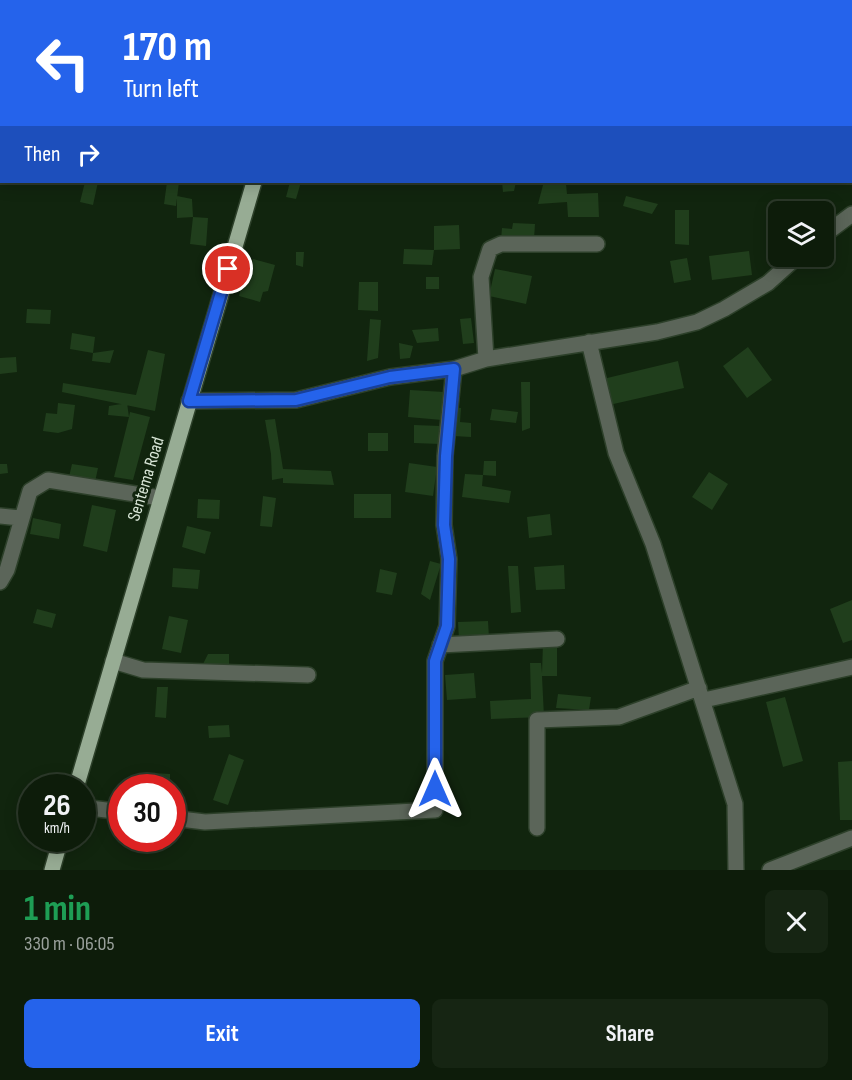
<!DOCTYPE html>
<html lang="en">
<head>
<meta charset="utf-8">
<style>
  body { margin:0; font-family:"Sofia Sans Condensed",sans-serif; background:#162513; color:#f1f3f6; height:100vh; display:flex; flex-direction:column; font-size:22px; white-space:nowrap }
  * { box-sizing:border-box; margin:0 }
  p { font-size:20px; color:#9aa19c }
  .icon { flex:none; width:33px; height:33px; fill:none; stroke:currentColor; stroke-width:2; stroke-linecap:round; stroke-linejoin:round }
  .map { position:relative; height:870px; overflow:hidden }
  .sheet { display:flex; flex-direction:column; background:#0d1c0a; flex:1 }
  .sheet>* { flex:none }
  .banner { position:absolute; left:0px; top:0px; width:852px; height:183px; box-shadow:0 3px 15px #0003,0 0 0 2px #2d3a2b; background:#2563eb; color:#fff; overflow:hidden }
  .fabs { position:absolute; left:768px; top:201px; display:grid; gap:12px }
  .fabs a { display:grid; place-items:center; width:66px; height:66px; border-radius:9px; background:#0d1c0a; box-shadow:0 3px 15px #0003,0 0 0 2px #2d3a2b; font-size:30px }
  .speed { position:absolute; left:18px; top:774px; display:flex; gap:12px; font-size:30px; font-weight:700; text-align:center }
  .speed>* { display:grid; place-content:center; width:78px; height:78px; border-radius:50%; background:#0d1c0a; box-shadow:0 3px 15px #0003,0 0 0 2px #2d3a2b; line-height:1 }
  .speed small { font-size:15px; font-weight:400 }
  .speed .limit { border:9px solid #d22; background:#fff; color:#111 }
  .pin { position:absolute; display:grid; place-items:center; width:51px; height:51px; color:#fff; margin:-26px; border:3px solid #fff; border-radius:50%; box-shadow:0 2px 6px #0007 }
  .me { position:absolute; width:66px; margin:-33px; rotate:0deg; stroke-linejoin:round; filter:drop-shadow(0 0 4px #0008) }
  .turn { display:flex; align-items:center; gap:21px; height:126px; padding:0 24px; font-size:27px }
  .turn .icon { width:78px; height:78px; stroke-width:2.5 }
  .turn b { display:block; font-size:42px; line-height:51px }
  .then { display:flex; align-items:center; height:57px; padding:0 24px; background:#0003; gap:12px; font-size:22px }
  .round { display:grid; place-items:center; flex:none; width:63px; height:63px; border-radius:9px; background:#162513 }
  .summary { display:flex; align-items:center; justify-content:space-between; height:102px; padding:0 24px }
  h1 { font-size:36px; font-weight:700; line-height:45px; color:#1e9e55 }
  .cta { display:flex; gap:12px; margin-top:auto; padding:12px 24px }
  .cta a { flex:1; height:69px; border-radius:9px; background:#2563eb; color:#fff; font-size:24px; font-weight:700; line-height:69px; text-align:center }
  .cta a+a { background:#162513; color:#f1f3f6 }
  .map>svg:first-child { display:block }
  .building { fill:#203e1c }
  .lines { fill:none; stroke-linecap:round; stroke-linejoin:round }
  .minor-casing { stroke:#2d402a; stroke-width:18 }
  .major-casing { stroke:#2d402a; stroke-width:18 }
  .minor { stroke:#5b6559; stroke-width:15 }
  .major { stroke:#97ac94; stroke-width:15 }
  .route-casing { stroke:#184099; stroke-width:15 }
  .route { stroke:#2563eb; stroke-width:10 }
  .labels { text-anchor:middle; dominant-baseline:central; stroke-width:6; stroke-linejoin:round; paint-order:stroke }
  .street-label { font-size:18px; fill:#dae7d8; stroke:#11250e }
</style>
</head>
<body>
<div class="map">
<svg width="852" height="870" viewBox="0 0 852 870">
  <rect width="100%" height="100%" fill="#11250e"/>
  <path class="building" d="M85 182H98L93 205 80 202Z
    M167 182H179L176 206 164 204Z
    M290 182H301L296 199 286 197Z
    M502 182H516L514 191 503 192Z
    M566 184 567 194 598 193 599 217H568L567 202 538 204 543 185Z
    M177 196 192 199 193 217 208 218 206 246 190 244 193 217 177 218Z
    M626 196 658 204 652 214 623 206Z
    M675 210H689V245L675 244Z
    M513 223 535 224 534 239 501 240 502 228 512 229Z
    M459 225 460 249 434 250V226Z
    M404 249 434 250 432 265 403 264Z
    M749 251 752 275 712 280 709 256Z
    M296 252H304L303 267 296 265Z
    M687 258 691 280 674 283 670 261Z
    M253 259 275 265 268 291 263 292 260 302 239 296 242 284 246 285Z
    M495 269 532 276 526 304 489 296Z
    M426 277H439V289H426Z
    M359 282H378V311L358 310Z
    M27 309 51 310 50 324 26 323Z
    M471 318 474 343 463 344 460 319Z
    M370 319 381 320 378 358 367 361Z
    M438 328 439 341 417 343 412 330Z
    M72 333 95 337 93 353 114 350 110 363 92 361 93 353 70 349Z
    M399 343 413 346 410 358 400 359Z
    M748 347 772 380 747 398 723 366Z
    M148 350 165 354 155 411 62 392 63 383 136 395Z
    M16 357 17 372 0 374V358Z
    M678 361 684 388 609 405 603 379Z
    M521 382H530V428L522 431Z
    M410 390 444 392 442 420 408 417Z
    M58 403 75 405 72 429 58 433 43 431 46 413 57 414Z
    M127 403 129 417 130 412 150 417 133 480 114 477 129 417 108 415 109 406Z
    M454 407 461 408 460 422 471 423V437L453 436Z
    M492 409 518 412 516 423 490 420Z
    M275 419 283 469 331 471 334 485 283 483V478L272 480 271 454 265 420Z
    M414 425 440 426V444L414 443Z
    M368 433H388V451H368Z
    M484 461H496V476L483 475Z
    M409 463 437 467 433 496 405 492Z
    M0 464H7L8 473 0 474Z
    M72 464 98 468 95 482 69 477Z
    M709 472 728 484 712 510 692 497Z
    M465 474 483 475 482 486 511 491 509 503 462 497Z
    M354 494H391V518H354Z
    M263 496 276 498 272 527 260 526Z
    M198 499 220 500 219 519 197 518Z
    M92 505 116 510 107 552 83 546Z
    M550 514 552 535 529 538 527 517Z
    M33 518 61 524 59 539 30 534Z
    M187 526 211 532 205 554 182 547Z
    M430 561 441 564 430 600 421 594Z
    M564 565 565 589 536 590 534 567Z
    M508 566H518L521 612 511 613Z
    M173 568 200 570 198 589 172 587Z
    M380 569 397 573 392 595 376 592Z
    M852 600V640L843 643 830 609Z
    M37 609 56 614 52 628 33 623Z
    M169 616 188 620 181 653 162 649Z
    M488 621 489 638 459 640 458 622Z
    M543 643H557V676H542L544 717 491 719 490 701 531 699 530 663H541L542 673Z
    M208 654H229V669L201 668Z
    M474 673 476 698 447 700 445 675Z
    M157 687H168L166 718 155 717Z
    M558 694 591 697 589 710 556 708Z
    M785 697 803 761 783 767 766 702Z
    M229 725 230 737 209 738 208 726Z
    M229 754 244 760 228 805 213 800Z
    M852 761V820H840L838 762Z
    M153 773 170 774V788H153Z"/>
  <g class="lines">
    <defs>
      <path id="minor" d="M0 160H2
        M824 235 852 214
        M589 342 616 453 653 544 735 804 736 870
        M486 359 481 277 490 249 501 244H597
        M189 401 296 400 390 377 454 369 486 359 657 332 697 322 724 309 768 283 798 256
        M0 516 20 518
        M0 582 7 570 30 491 48 480 160 498
        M440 645 557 639
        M113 661 143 670 308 675
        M704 700 852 667
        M82 807 122 812
        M172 818 205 822 435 810V661L447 626 449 559 444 525 445 456 454 369
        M537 828V720L619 717 699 688
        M770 870 852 838"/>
      <path id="major" d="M312 2 313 0
        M76 788 254 182
        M52 870 61 838"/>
    </defs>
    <use href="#minor" class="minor-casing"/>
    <use href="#major" class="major-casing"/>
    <use href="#minor" class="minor"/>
    <use href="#major" class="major"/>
  </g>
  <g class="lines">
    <defs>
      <path id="route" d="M228 269 189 401 296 400 390 377 454 369 446 456 444 525 449 559 447 626 435 661V789"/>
    </defs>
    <use href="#route" class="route-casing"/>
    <use href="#route" class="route"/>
  </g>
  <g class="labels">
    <g class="street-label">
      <text transform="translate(146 479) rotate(-73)">Sentema Road</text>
    </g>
  </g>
</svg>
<div class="fabs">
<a><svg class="icon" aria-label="layers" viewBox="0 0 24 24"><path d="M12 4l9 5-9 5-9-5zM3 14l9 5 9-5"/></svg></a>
</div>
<div class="speed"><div>26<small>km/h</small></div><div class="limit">30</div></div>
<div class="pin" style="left:228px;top:269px;background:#d93025"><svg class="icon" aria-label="arrive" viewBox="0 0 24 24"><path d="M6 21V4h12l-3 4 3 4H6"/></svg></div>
<svg class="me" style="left:435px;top:789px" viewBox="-20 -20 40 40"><path d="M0-17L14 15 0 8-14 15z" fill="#2563eb" stroke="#fff" stroke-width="4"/></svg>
<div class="banner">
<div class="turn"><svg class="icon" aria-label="left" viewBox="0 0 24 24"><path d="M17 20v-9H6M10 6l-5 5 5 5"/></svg><div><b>170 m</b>Turn left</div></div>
<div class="then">Then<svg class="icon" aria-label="right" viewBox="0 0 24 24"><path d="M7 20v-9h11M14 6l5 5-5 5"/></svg></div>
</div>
</div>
<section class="sheet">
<div class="summary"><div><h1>1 min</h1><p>330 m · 06:05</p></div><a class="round"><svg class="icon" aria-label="close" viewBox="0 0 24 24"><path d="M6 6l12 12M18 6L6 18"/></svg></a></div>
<div class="cta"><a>Exit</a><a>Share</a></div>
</section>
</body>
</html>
